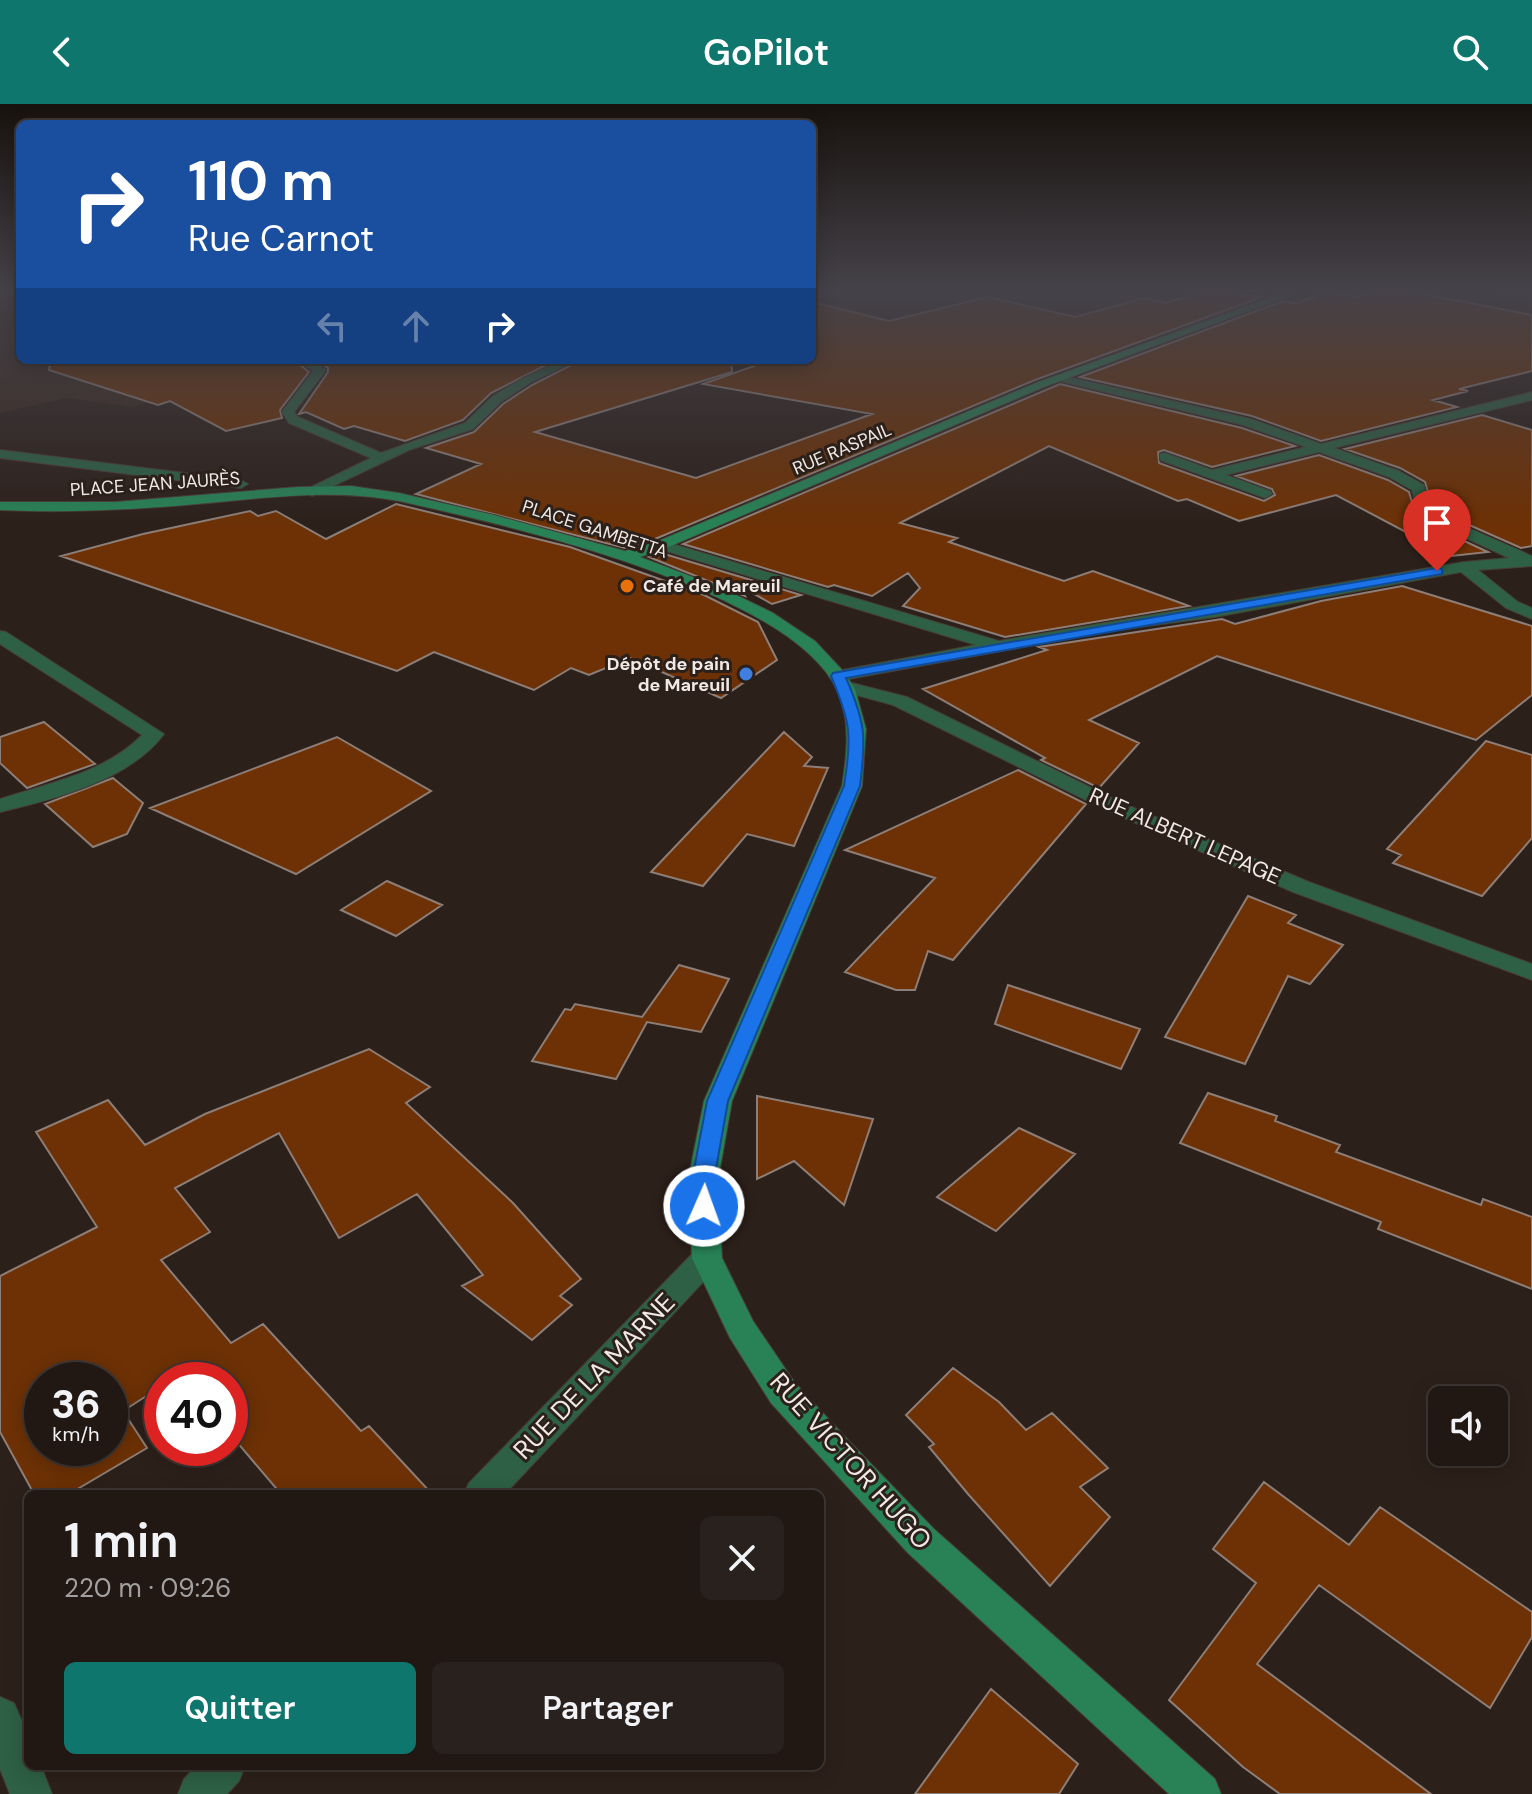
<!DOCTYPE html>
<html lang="fr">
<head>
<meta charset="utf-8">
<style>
  body { margin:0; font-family:"DM Sans",sans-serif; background:#29211d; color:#f1f3f6; height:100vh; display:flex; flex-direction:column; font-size:30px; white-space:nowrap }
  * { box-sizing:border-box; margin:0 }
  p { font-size:26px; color:#a2a0a0 }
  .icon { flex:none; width:44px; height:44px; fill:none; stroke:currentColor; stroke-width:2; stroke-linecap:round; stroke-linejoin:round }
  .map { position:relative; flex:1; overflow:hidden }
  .sheet { position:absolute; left:24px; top:1386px; width:800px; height:280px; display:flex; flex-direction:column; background:#211814; border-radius:12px; box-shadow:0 4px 20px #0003,0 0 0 2px #3e3734 }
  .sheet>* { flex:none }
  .hud { position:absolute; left:16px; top:16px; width:800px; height:244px; border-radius:12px; box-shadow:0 4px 20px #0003,0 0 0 2px #3e3734; background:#1a4fa0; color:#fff; overflow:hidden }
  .controls { position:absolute; left:1428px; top:1282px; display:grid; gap:16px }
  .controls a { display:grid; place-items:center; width:80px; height:80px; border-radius:12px; background:#211814; box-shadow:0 4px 20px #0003,0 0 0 2px #3e3734; font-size:40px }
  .speed { position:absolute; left:24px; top:1258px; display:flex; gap:16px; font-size:40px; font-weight:700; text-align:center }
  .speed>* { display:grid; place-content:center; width:104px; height:104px; border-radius:50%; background:#211814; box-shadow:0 4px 20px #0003,0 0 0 2px #3e3734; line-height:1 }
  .speed small { font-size:20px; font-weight:400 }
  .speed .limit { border:12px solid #d22; background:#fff; color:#111 }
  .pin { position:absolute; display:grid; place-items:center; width:68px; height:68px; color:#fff; margin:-82px -34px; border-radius:50% 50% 50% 0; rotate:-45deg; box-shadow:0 0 8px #0007 }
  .pin .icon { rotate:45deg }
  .me { position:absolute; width:88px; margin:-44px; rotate:2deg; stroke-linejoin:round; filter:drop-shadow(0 0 6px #0008) }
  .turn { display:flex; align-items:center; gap:28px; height:168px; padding:0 40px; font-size:36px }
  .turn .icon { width:104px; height:104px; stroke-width:2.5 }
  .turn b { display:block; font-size:56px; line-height:68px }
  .lanes { display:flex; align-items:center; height:76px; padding:0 40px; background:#0003; justify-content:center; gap:40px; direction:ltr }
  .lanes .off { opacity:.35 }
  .round { display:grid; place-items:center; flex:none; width:84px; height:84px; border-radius:12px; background:#29211d }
  .headline { display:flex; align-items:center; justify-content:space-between; height:136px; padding:0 40px }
  h1 { font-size:48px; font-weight:600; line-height:60px }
  .primary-button { display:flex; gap:16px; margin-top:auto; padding:16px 40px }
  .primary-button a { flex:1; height:92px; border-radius:12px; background:#0f766e; color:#fff; font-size:32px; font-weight:600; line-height:92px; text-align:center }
  .primary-button a+a { background:#29211d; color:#f1f3f6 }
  header { display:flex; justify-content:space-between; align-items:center; height:104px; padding:0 40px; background:#0f766e; color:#fff; font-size:36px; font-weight:600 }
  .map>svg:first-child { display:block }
  .built { fill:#39281e }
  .building { fill:#6d3105; stroke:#8d7e77; stroke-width:2; fill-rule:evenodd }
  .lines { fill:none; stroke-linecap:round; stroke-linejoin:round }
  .street-casing { stroke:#483c36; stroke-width:2 }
  .secondary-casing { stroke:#483c36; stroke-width:2 }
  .street { fill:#2d6044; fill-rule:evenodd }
  .secondary { fill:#288256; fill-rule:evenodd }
  .route { fill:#1a73e8; stroke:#114b97; stroke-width:2 }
  .food-dot { fill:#e8710a; stroke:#2c201a; stroke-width:3 }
  .shop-dot { fill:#3f7fe0; stroke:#2c201a; stroke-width:3 }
  .labels { text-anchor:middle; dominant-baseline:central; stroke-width:6; stroke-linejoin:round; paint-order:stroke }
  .far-street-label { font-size:18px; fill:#f1e9e5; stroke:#2c201a }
  .far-poi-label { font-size:18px; font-weight:bold; fill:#f1e9e5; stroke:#2c201a; text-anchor:start }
  .street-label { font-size:22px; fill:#f1e9e5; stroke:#2c201a }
  .near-street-label { font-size:26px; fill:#f1e9e5; stroke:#2c201a }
</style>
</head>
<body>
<header><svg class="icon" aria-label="back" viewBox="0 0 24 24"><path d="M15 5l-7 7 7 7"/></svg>GoPilot<svg class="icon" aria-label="search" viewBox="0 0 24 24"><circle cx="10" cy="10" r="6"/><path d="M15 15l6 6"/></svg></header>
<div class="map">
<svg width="1532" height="1690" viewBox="0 0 1532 1690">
  <rect width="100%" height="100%" fill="#2c201a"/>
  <path class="built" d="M20 227V256H154L191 287 132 303 66 294 0 309V231Z"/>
  <path class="building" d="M1207 186 1262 193 1035 276 655 435 625 444 416 390 481 360 426 344 474 328 503 300 532 281 581 256H731L732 268 535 328 696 374 872 310 703 280 771 256H812V198L889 217 988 193 1075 213 1144 194 1166 199Z
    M1377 186H1401L1532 211V267L1459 285 1468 287 1433 296 1457 303 1321 337 1252 312 1080 273 1283 197 1296 200 1325 188 1358 193Z
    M51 256H294L309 268 280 306 282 314 226 327 170 297 158 301 49 266Z
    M316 256H556L491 289 463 316 405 337 354 322 344 325 306 308 299 310 328 268V264Z
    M1060 280 1242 324 1295 342 1212 363 1164 346 1158 348 1159 359 1264 397 1275 391 1272 385 1236 372 1319 351 1388 376 1409 388 1417 415 1488 448 1451 452 1336 391 1239 417 1187 395 1178 397 1049 342 900 419 957 434 949 438 1064 477 1093 467 1189 502 1005 533 903 502 920 484 908 469 872 492 834 481 828 483 683 440Z
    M1482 311 1532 326V442L1521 444 1433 405 1425 378 1400 364 1345 345Z
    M396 400 570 443 704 491 758 518 777 556 721 594 630 554 589 571 571 564 534 586 434 548 397 567 61 452 143 430 250 407 258 412 276 407 326 435Z
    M661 449 801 491 772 500 740 482 745 492 649 453Z
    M1402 482 1532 522V591L1476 636 1217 552 1089 616 1139 639 1099 684 1041 656 1045 654 923 585 1047 546 1039 543 1222 515 1235 520 1321 497Z
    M44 618 95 660 27 684 0 659V633Z
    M784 628 812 653 804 662 828 664 794 742 747 730 703 782 651 768Z
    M337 633 431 687 296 770 150 704Z
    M1486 637 1532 651V734L1482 792 1393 759 1401 751 1387 745Z
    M1018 666 1086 700 953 856 928 847 915 886H896L845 868 935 774 845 746Z
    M113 674 143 699 127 730 93 743 45 700Z
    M387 777 442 801 396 832 341 806Z
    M1248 792 1296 811 1288 819 1343 841 1310 880 1288 872 1245 960 1165 933Z
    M679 861 729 875 701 928 647 918 616 975 532 957 565 905 571 906 575 900 642 913Z
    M1008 881 1140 925 1121 965 995 920Z
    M369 945 430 983 406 999 513 1099 581 1175 560 1192 572 1201 532 1236 462 1182 483 1171 417 1090 339 1134 279 1029 175 1084 210 1128 161 1156 231 1239 263 1220 361 1327 369 1322 432 1390H281L230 1330V1276H162V1282L123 1307 147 1344 69 1390H34L0 1328V1172L97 1123 36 1028 108 996 145 1041 205 1010ZM42 1276H110V1344H42Z
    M1208 989 1277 1012 1275 1017 1340 1041 1336 1048 1481 1101 1483 1095 1532 1113V1185L1378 1125 1381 1118 1180 1039Z
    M757 992 873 1015 844 1101 794 1057 757 1075Z
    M1019 1024 1075 1050 996 1127 937 1093Z
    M953 1264 999 1298 1026 1326 1052 1309 1108 1364 1080 1383 1110 1413 1050 1482 968 1390 929 1343 934 1340 906 1311Z
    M1264 1378 1349 1441 1380 1403 1532 1508V1533L1490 1604 1319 1481 1257 1560 1431 1690H1280L1243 1663 1169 1596 1256 1479 1213 1445Z
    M991 1585 1078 1660 1059 1690H915Z"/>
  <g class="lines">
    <defs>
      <path id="street" d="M1491 186 1532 189V195L1496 189Z
        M297 256H311L326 266 294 308 298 313 381 349 465 319 493 292 523 274 563 256H578L531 278 501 298 473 325 409 346 312 392 305 388 307 385 371 354 289 319 282 308 313 267Z
        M1059 271 1251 315 1321 340 1532 288V296L1334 344 1399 367 1424 381 1430 407 1532 452V462L1478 466 1518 498 1532 504V515L1506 504 1461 468 1215 513 1116 526 838 577 829 572 832 568 976 541 656 444 653 441 656 438H666L999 537 1464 458 1509 454 1418 412 1412 386 1389 373 1319 348 1226 371 1270 387 1272 390 1265 394 1160 356V350L1165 349 1212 366 1306 343 1243 321 1055 276V272Z
        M0 346 241 376 248 380 241 384 0 354Z
        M0 527 6 528 164 630C129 677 54 695 0 708V695C49 679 105 669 142 631L0 540Z
        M844 577 907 593 1120 698 1309 778 1532 860V876L1293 788 1106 706 893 601 838 586 835 582Z
        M707 1142 718 1146 722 1154 718 1162 505 1390H464L469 1379 696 1146Z
        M0 1593 14 1599 28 1631V1662H41L52 1690H10L0 1665Z
        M196 1662H245L239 1677 227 1690H178L184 1675Z"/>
      <path id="secondary" d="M1291 186H1305L1044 283 666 444 640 453 722 484 773 509 815 537 844 568 855 585 866 625 862 682 732 997 718 1076 722 1154 753 1217 795 1279 848 1336 934 1425 1215 1675 1221 1690H1169L908 1449 771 1299 730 1234 692 1154 688 1076 704 997 842 682C847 650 851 617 837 586 790 485 503 420 399 397 332 384 264 394 197 400 131 406 66 409 0 406V398H115L298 383 351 382 399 389 494 411 625 447 656 438 1036 279Z"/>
    </defs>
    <use href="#street" class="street-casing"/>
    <use href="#secondary" class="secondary-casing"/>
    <use href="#street" class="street"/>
    <use href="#secondary" class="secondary"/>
  </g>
  <linearGradient id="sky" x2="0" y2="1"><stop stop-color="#18120e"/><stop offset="0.44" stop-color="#454249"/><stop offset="1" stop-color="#454249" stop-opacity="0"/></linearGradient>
  <rect width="1532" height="422" fill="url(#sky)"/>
  <path class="route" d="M1437 464 1442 465V470L846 574C866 620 866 633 860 682L728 997 714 1076 716 1102 712 1108 704 1110 696 1108 693 1102 692 1076 707 997 844 682C852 632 851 619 831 572L833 569Z"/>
  <circle class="food-dot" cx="627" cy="482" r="8"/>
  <circle class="shop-dot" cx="746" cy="570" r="8"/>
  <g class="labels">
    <g class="far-street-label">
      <text transform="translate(842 345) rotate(-23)">RUE RASPAIL</text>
      <text transform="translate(155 380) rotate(-4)">PLACE JEAN JAURÈS</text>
      <text transform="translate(595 425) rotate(18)">PLACE GAMBETTA</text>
    </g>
    <g class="far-poi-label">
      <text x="643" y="482">Café de Mareuil</text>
      <text x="730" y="560" text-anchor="end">Dépôt de pain<tspan x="730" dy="21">de Mareuil</tspan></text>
    </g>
    <g class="street-label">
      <text transform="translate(1185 732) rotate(24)">RUE ALBERT LEPAGE</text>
    </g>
    <g class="near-street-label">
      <text transform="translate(594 1272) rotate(-46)">RUE DE LA MARNE</text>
      <text transform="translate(851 1357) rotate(48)">RUE VICTOR HUGO</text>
    </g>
  </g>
</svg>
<div class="controls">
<a><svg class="icon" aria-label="sound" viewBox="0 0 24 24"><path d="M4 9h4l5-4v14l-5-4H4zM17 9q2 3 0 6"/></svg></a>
</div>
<div class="speed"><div>36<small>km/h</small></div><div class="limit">40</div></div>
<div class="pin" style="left:1437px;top:467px;background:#d93025"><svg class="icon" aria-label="arrive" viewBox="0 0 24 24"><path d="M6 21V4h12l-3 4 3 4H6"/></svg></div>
<svg class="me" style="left:704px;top:1102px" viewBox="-20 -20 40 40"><circle r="17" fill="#1a73e8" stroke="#fff" stroke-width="3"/><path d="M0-11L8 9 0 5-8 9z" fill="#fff"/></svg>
<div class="hud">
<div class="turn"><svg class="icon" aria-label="right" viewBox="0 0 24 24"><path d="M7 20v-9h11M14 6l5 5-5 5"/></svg><div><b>110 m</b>Rue Carnot</div></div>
<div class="lanes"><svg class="icon off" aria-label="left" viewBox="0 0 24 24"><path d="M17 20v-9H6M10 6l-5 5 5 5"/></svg><svg class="icon off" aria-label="ahead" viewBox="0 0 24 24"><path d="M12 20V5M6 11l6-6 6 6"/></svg><svg class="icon" aria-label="right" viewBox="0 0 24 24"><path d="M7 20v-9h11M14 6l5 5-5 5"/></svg></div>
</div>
<section class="sheet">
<div class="headline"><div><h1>1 min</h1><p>220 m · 09:26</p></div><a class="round"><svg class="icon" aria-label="close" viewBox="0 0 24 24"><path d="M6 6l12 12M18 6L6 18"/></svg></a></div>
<div class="primary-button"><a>Quitter</a><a>Partager</a></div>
</section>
</div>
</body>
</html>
